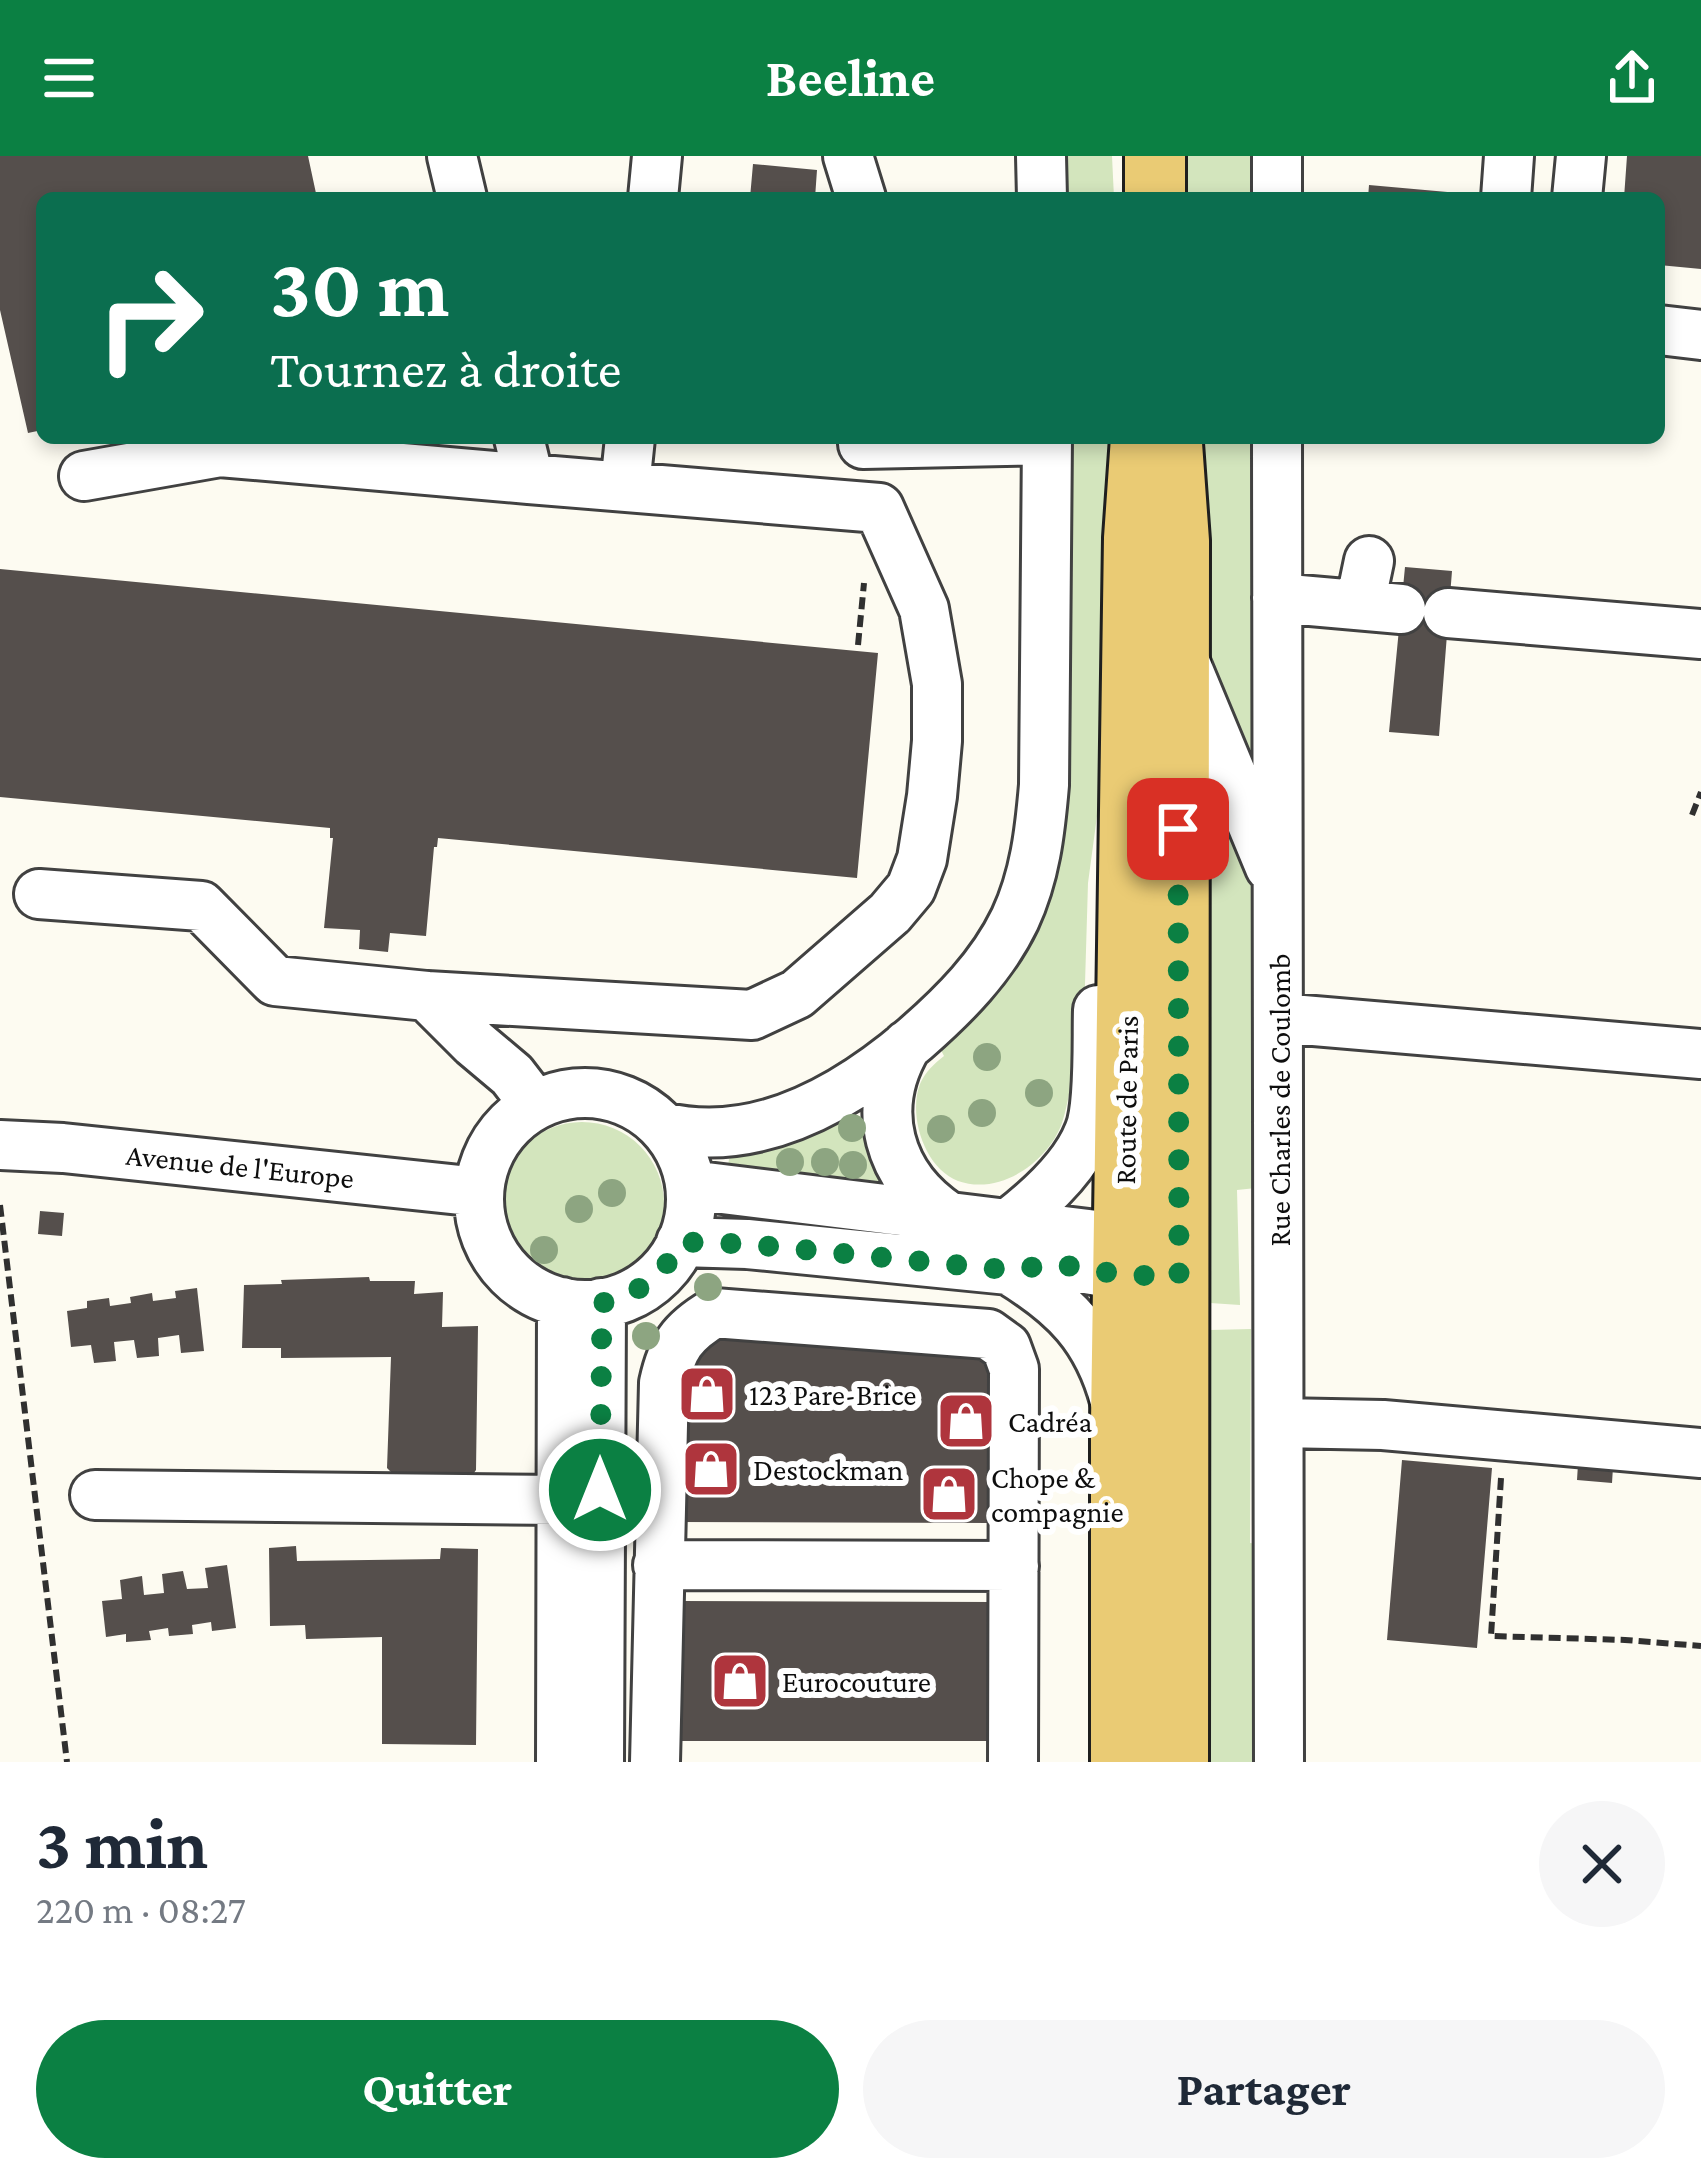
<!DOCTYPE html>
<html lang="fr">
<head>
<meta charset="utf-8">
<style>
  body { margin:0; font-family:"Crimson Pro",serif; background:#f6f6f7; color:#1f2937; height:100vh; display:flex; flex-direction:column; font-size:45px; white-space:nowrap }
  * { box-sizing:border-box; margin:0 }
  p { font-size:39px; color:#747a83 }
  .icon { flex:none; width:66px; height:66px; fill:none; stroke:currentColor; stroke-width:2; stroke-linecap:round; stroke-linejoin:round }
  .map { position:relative; height:1606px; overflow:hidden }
  .panel { display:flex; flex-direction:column; background:#fff; flex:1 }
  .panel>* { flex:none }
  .hud { position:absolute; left:36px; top:36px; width:1629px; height:252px; border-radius:18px; box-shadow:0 6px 18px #0003; background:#0b6e4f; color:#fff; overflow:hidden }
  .pin { position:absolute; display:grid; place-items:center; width:102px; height:102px; color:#fff; margin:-51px; border-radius:24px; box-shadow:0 6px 18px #0006 }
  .me { position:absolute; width:132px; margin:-66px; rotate:0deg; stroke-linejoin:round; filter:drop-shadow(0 0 9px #0008) }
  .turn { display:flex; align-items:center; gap:42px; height:252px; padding:0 36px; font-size:54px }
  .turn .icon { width:156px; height:156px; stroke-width:2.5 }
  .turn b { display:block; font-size:84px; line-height:102px }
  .round { display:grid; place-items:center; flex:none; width:126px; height:126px; border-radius:63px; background:#f6f6f7 }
  .headline { display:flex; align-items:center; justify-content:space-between; height:204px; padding:0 36px }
  h1 { font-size:72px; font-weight:700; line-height:90px }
  .button { display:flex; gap:24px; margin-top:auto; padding:24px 36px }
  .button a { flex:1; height:138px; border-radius:72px; background:#0b8043; color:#fff; font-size:48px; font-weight:700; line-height:138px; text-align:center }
  .button a+a { background:#f6f6f7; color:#1f2937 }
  header { display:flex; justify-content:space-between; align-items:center; height:156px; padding:0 36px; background:#0b8043; color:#fff; font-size:54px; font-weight:700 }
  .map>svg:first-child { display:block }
  .green { fill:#d3e5bd }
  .building { fill:#554f4c }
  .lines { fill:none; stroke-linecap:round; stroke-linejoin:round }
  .minor-casing { stroke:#414141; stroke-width:54 }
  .major-casing { stroke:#1f1f1f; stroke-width:66 }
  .path { stroke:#303030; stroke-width:6; stroke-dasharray:12 6; stroke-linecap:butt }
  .minor { stroke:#fff; stroke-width:48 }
  .major { stroke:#eacb74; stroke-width:60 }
  .tree { fill:#8da581 }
  .route { stroke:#0b8043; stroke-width:21; stroke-dasharray:0 37.8 }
  .labels { text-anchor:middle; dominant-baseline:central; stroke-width:12; stroke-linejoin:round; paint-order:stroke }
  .street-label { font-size:30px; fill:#0e0e0e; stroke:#fff }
  .poi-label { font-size:30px; fill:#0e0e0e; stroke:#fff; text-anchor:start }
</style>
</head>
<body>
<header><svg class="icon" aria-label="menu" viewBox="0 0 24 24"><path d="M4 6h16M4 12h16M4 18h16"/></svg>Beeline<svg class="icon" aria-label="share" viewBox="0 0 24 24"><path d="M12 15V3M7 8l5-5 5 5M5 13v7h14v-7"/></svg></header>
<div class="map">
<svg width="1701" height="1606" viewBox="0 0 1701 1606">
  <rect width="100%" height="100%" fill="#fdfbf1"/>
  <path class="green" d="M1061 0H1112L1114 42H1061Z
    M1188 0H1255L1256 42H1188Z
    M1070 282H1118L1102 623 1088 727 1082 929 1071 930C1068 942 1066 955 1062 967 1048 1006 1000 1040 958 1025 924 1012 908 959 920 928 925 916 934 908 944 900L939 890C986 851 1027 804 1047 745 1072 676 1068 601 1068 528 1069 446 1069 364 1070 282Z
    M1190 282H1256L1255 628 1197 490Z
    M1196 576 1256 714V1032L1237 1034 1240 1149 1210 1147 1208 907Z
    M857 959 869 966 884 1023 882 1032 728 1010 729 1003 736 998C779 989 818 979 857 959Z
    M500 1048a82 82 0 1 1 164 0a82 82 0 1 1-164 0Z
    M1251 1173 1250 1387 1259 1388V1606H1207L1210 1174Z"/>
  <path class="building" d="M0 0H308L317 42H42V274L28 277 0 154Z
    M1627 0H1701V113L1659 109V42H1624Z
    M753 8 817 14 815 42H750Z
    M1369 29 1481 39V42H1368Z
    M1405 411 1452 415 1439 580 1389 576Z
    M0 413 878 497 857 722 438 682 437 691H434L426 780 390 777 388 796 359 793 360 774 324 772 333 682H330V672L0 641Z
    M40 1055 64 1057 62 1080 38 1078Z
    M369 1121 370 1125H415L414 1138 443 1136 442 1171 478 1170 476 1314 471 1321 393 1318 387 1312 391 1201 281 1202V1192H242L244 1129 282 1128 281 1124Z
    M197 1132 204 1195 181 1197 179 1179 158 1182 159 1200 137 1202 134 1184 114 1186 116 1205 94 1207 91 1189 71 1191 67 1155 87 1152V1145L109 1142 110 1150 131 1147 130 1141 152 1137 153 1145 176 1142 175 1135Z
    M714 1174 994 1200 992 1367 678 1366 676 1219Z
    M1402 1304 1492 1312 1477 1492 1387 1484Z
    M1578 1308 1613 1311 1612 1327 1577 1324Z
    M296 1390 297 1405 440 1403 441 1392 478 1393 476 1589 382 1588V1481L306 1483 305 1469 270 1470 269 1392Z
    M227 1409 236 1472 212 1475 211 1466 192 1469 193 1478 169 1480 168 1472 149 1475 151 1484 126 1486V1478L106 1481 102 1445 122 1443 120 1424 142 1420 144 1439 164 1437 162 1418 183 1415 187 1433 208 1432 205 1412Z
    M678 1445 992 1446 991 1585H678Z"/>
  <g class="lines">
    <defs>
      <path id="minor" d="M452 0 462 42
        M848 0 861 42
        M1041 0 1042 42
        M653 42 657 0
        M1277 42V0
        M1506 42 1509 0
        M1577 42 1581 0
        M1659 174 1701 179
        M1277 282 1279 1606
        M863 288 1047 284
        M84 320 220 296 529 323
        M625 330 630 282
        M1277 442 1401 453
        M1360 448 1369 405
        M1448 457 1701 478
        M1184 504 1270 711
        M39 738 201 750 275 825 427 840 474 887 512 919 535 949
        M427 840 752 859 797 838 890 757 911 732 922 703 932 640 937 585V528L924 453 879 352 529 323 519 282
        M1279 862 1701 898
        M907 889C869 953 888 1021 949 1061
        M479 1043a106 106 0 1 1 212 0a106 106 0 1 1-212 0Z
        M663 971C757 994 846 942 915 883 954 849 992 811 1015 763 1035 720 1040 676 1044 629L1047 282
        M0 989 63 992 479 1036
        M690 1029 1121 1082
        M1008 1068C1038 1045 1075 1012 1089 976 1100 951 1097 883 1098 854
        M681 1086 747 1088 1009 1114 1057 1108 1122 1119H1160
        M1009 1114C1065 1148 1098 1181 1115 1245
        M1279 1267 1383 1269 1701 1297
        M95 1339 562 1344
        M658 1409 1014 1410
        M561 1606 562 1146
        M599 1606 601 1147
        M655 1606 664 1227C672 1191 682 1176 714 1157L988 1178 1006 1191 1014 1213 1013 1606"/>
      <path id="major" d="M1155 0V42
        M1172 288 1179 385 1178 1606
        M1121 1606V1266L1134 382 1141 282"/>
    </defs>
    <use href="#minor" class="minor-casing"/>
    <use href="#major" class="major-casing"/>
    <path class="path" d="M858 489 864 427
      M1692 659 1701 636
      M0 1049 67 1606
      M1501 1322 1491 1480 1625 1484 1701 1490"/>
    <use href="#minor" class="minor"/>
    <use href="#major" class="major"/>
  </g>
  <g class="tree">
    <circle cx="987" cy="901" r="14"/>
    <circle cx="1039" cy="937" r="14"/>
    <circle cx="982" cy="957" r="14"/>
    <circle cx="852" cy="972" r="14"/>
    <circle cx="941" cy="973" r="14"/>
    <circle cx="790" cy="1006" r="14"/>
    <circle cx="825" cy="1006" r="14"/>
    <circle cx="853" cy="1009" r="14"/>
    <circle cx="612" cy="1037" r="14"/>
    <circle cx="579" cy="1053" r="14"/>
    <circle cx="544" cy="1094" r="14"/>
    <circle cx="708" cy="1131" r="14"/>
    <circle cx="646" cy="1180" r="14"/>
  </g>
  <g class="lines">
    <path class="route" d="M600 1334 602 1147C639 1138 663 1120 681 1086L747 1088 1009 1114 1057 1108 1123 1119 1179 1120 1178 673"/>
  </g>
  <defs>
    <symbol id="shop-square" viewBox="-11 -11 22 22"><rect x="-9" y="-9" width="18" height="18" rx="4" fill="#af353d" stroke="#fff"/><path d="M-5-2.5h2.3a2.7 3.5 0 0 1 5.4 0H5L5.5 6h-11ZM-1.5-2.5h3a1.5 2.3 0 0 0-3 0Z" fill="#fff"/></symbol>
  </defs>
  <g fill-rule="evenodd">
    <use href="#shop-square" x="674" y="1205" width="66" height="66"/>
    <use href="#shop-square" x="933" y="1232" width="66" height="66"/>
    <use href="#shop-square" x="678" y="1280" width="66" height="66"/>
    <use href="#shop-square" x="916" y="1305" width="66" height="66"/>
    <use href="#shop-square" x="707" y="1492" width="66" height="66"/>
  </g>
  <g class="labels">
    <g class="street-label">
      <text transform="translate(1126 944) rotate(-89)">Route de Paris</text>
      <text transform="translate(1279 944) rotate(-90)">Rue Charles de Coulomb</text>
      <text transform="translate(240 1010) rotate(6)">Avenue de l'Europe</text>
    </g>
    <g class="poi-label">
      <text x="749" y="1238">123 Pare-Brice</text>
      <text x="1008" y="1265">Cadréa</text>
      <text x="753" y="1313">Destockman</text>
      <text x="991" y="1321">Chope &amp;<tspan x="991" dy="34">compagnie</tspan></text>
      <text x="782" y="1525">Eurocouture</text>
    </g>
  </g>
</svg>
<div class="pin" style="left:1178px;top:673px;background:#d93025"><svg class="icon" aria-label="arrive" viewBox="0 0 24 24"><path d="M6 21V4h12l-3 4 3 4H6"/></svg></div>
<svg class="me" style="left:600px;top:1334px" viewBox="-20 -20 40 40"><circle r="17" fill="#0b8043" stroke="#fff" stroke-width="3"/><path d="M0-11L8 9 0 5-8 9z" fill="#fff"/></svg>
<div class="hud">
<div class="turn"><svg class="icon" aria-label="right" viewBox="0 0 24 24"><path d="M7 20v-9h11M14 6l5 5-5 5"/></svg><div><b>30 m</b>Tournez à droite</div></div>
</div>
</div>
<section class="panel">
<div class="headline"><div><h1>3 min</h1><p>220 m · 08:27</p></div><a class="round"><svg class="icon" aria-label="close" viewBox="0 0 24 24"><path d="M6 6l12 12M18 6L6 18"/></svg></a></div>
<div class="button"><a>Quitter</a><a>Partager</a></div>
</section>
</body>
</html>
